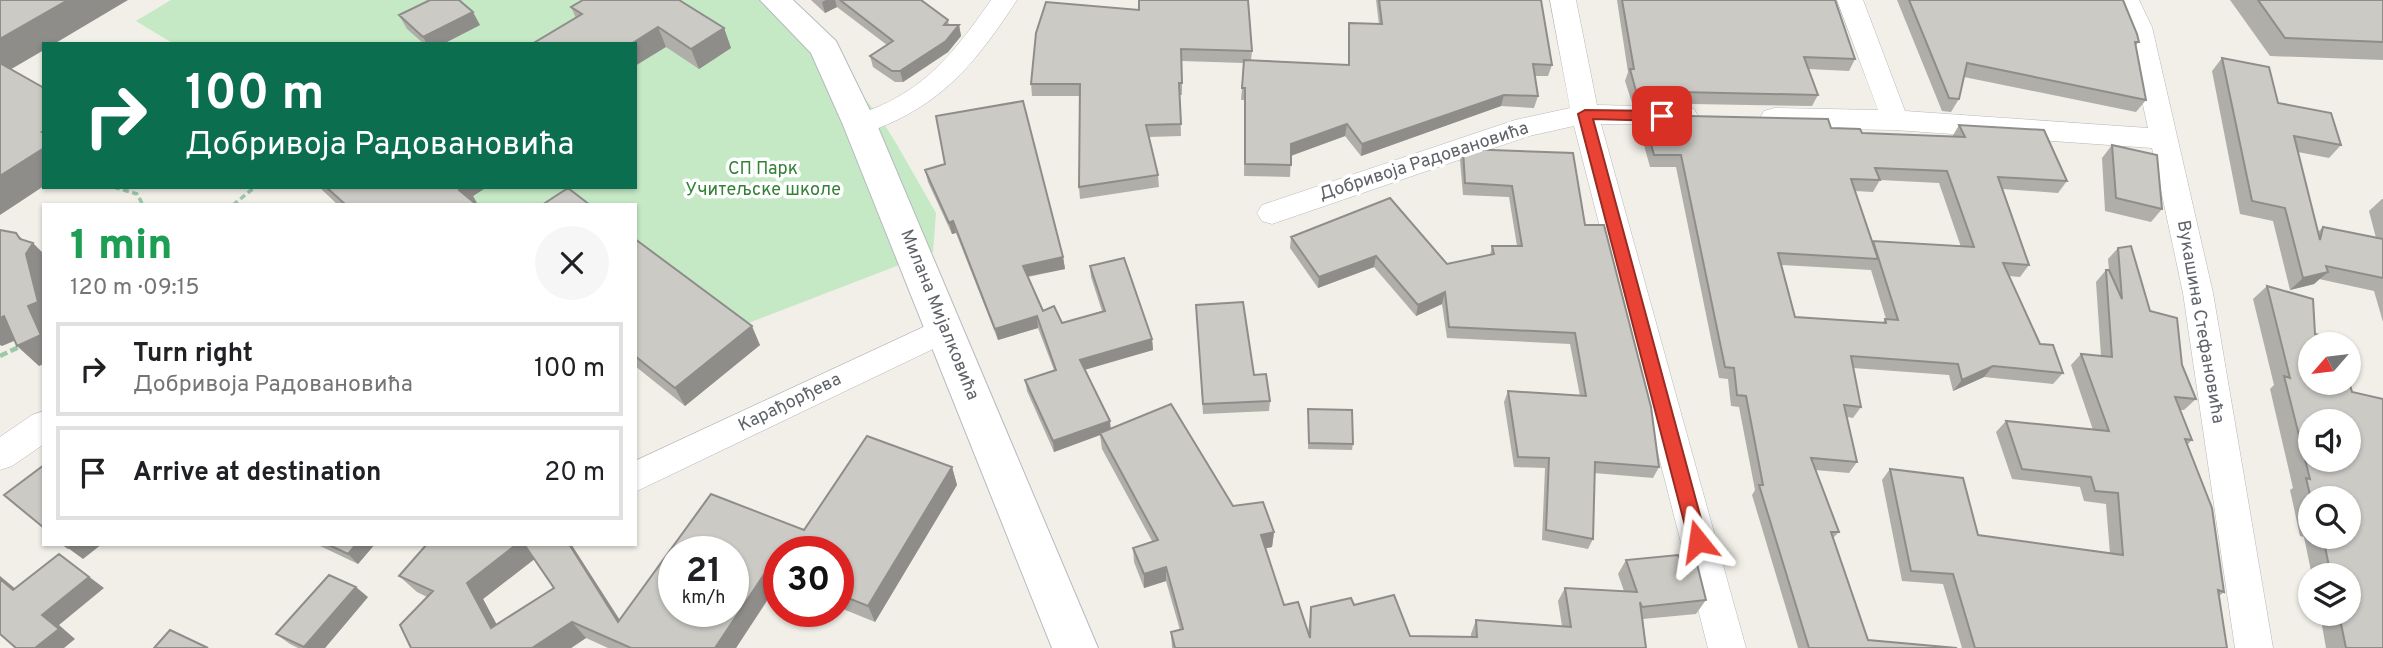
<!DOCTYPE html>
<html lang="en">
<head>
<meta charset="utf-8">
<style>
  body { margin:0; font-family:Overpass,sans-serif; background:#f6f6f6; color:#202124; height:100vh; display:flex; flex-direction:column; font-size:26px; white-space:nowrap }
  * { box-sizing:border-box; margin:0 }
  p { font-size:23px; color:#757577 }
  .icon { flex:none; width:38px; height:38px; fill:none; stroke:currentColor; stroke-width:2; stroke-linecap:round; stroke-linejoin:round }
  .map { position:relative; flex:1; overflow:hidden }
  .drawer { position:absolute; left:42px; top:203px; width:595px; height:343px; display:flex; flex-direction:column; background:#fff; border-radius:0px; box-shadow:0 2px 5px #0004 }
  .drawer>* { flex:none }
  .top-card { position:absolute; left:42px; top:42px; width:595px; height:147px; border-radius:0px; box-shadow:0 2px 5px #0004; background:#0b6e4f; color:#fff; overflow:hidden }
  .needle { width:46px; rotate:242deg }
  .fabs { position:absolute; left:2298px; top:332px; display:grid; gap:14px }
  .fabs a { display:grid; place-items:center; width:63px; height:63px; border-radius:50%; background:#fff; box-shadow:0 2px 5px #0004; font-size:35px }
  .speed { position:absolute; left:658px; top:536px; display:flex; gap:14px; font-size:35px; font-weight:700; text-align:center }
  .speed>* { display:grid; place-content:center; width:91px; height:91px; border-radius:50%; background:#fff; box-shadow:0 2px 5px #0004; line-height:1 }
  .speed small { font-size:18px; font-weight:400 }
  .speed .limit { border:10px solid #d22; background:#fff; color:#111 }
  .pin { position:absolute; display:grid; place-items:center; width:60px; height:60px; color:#fff; margin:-30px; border-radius:14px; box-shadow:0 4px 10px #0006 }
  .me { position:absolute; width:77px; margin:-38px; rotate:345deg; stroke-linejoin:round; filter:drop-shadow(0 0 5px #0008) }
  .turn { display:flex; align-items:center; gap:24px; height:147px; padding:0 28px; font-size:32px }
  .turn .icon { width:91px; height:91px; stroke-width:2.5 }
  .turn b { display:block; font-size:49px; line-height:60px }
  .round { display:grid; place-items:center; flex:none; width:74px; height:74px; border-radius:37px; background:#f6f6f6 }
  .overview { display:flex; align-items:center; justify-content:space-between; height:119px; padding:0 28px }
  h1 { font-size:42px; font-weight:800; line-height:52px; color:#1e9e55 }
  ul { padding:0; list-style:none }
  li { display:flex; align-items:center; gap:21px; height:94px; margin:0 14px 10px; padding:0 14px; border:4px solid #e0e0e0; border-radius:0px }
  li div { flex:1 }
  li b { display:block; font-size:26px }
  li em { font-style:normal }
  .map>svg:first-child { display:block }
  .green { fill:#c5e8c5 }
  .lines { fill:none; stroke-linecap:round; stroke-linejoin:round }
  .street-casing { stroke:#b5b8bc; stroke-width:1 }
  .secondary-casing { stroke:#b6babf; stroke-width:2 }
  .path-far1 { stroke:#9cc7a9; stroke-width:3.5; stroke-dasharray:6 3.5; stroke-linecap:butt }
  .path { stroke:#9cc7a9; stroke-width:4.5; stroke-dasharray:8 3.5; stroke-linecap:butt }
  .street { fill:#fff; fill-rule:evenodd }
  .secondary { fill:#fff; fill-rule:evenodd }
  .wall { fill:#afaea9; fill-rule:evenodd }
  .shaded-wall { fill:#8f8d8a }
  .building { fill:#cccac5; stroke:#8f8d8a; stroke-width:2; fill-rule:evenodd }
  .route { fill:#ea4335; stroke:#982c22; stroke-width:2 }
  .labels { text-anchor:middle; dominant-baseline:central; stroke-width:7; stroke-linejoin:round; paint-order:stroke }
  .street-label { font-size:18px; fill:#5f6368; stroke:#fff }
  .park-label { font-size:18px; fill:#348238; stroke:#fff }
</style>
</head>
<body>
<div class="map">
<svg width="2383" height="648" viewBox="0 0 2383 648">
  <rect width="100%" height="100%" fill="#f1efe8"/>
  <path class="green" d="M171 0H785L879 116 896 143 936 213 933 252 738 327 635 349V205H440L415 187H635V44H174L136 21Z"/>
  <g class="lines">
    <defs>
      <path id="street" d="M991 0H1017C980 56 949 98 886 125 873 130 864 136 850 132L846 125 850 118C867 111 885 105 901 95 939 73 966 36 991 0Z
        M1550 0H1576L1597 105 1684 107 1694 109 1698 116 1694 123 1684 125 1601 124 1746 648H1708L1574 126 1529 136 1272 224 1262 221 1257 213 1262 205 1515 120 1570 108Z
        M1837 0H1863L1905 111 2148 128 2126 27 2113 0H2139L2152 27 2213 293 2273 648H2235L2183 293 2152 148 1895 130 1774 128 1764 125 1760 118 1764 111 1774 108 1878 110Z
        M945 317 956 320 961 329 956 338 635 492V461Z
        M44 411V444L12 466 0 470V437L32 415Z"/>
      <path id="secondary" d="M760 0H793L836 41 877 125 1098 648H1052L843 125 811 53Z"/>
    </defs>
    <use href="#street" class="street-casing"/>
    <use href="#secondary" class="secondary-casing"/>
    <path class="path-far1" d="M114 187 137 194 143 205
      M233 205 255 187"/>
    <path class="path" d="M0 356 21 346"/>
    <use href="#street" class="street"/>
    <use href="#secondary" class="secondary"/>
  </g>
  <path class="wall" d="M811 0H921L948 20 949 25H959L961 36 948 52 903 82H895L873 67 870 56 887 45 837 7 825 13Z
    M1376 0H1541L1552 65 1548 76H1535L1538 96 1534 108 1501 106 1361 156 1345 136 1291 156 1290 177 1244 176 1245 100H1241L1244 63 1182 61V95H1180L1181 136 1149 137 1158 175 1159 187 1080 199 1079 187 1080 96H1032L1031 84 1139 10 1252 51 1251 60 1348 65V35L1349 23 1379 24Z
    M1617 0H1835L1855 59 1849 71 1808 69 1818 95 1812 106 1632 103 1625 81 1628 72Z
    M1897 0H2123L2139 42 2136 45 2146 100 2136 112 1964 77 1959 99 1951 112 1942 111Z
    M2230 0H2383V60L2270 56Z
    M571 7 724 28 731 48 699 69 666 47 576 18Z
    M399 15 480 25 443 44H424L407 29Z
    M2222 58 2278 103 2341 145 2329 158 2298 152 2318 232 2323 227 2376 238 2369 211 2382 199H2383V322L2374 291 2319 279 2314 284 2290 290 2273 221 2240 214 2212 71Z
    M1643 115 1831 128 1862 133 1952 137 1959 125 2067 181 2058 193 2003 189 2029 265 2020 277 2009 276 2040 344 2063 373 2053 384 1984 377 1953 391 1949 375 1853 368 1861 407 1853 418 1847 417 1857 462 1849 473 1815 470 1839 532 1833 538 1868 640 1957 648H1798L1752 495 1755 490 1739 407 1731 406 1728 379 1719 378 1676 167H1650L1639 127ZM1880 180 1939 183 1961 247 1872 242 1855 191 1873 192ZM1782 265 1871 270 1886 319 1882 323 1795 317Z
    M2112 145 2162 209 2151 222 2105 211 2102 158Z
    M1463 149 1585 225 1659 467 1653 478 1594 473 1593 539 1588 549 1542 540 1545 468 1514 467 1504 402 1508 391 1580 396 1570 344 1447 338 1442 304 1416 316 1374 267 1318 288 1290 248 1291 237 1447 264 1490 255 1492 246H1517L1509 197 1463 195 1460 160Z
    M925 170 1063 257 1065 269 1028 277 1043 311 1062 323 1102 311 1091 277 1090 266 1152 339 1153 350 1085 369 1110 421V429L1274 532 1272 547 1265 548 1284 605 1308 633 1311 607 1354 605 1410 636 1471 637V634L1476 620 1562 626 1558 601 1565 588 1624 591 1618 574 1626 560 1682 565 1706 600 1696 614 1643 619 1646 648H1172L1171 632 1180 630 1166 581 1144 588 1134 562 1133 548 1152 541 1102 449 1100 435 1054 452 1027 391 1025 380 1054 370 1038 328 998 340 956 233 952 234 928 182Z
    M319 187H487L473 196 478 205H338Z
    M635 239 760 345 685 406 635 366Z
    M2118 248 2150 311 2182 365 2196 399 2184 410H2180L2192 440 2187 445 2224 592 2219 596 2227 648H1962L1943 584 1902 581 1882 480 1890 469 1978 535 2110 554 2106 504 2084 501 2080 487 2012 479 1996 432 2006 421 2093 430 2071 365 2081 354 2101 356 2096 282 2106 270 2109 271 2108 259Z
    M2267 286 2315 334 2383 648H2326L2320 614H2348V576H2312L2304 537 2300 536 2290 490 2293 488 2270 389 2274 385 2253 299ZM2310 499 2348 537H2310Z
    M1196 305 1254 375 1270 401 1269 411 1203 414Z
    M1308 409 1353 444 1352 450 1308 449Z
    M952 467 957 485 875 622 838 607V551H779V583L736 648H608L586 638 571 648H411L427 597 417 592 399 576 571 544 620 620 804 530ZM534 559 554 588 497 625 483 599Z
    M316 544H375L358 564Z
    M368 597 325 648H298L290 644 276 634Z"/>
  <path class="shaded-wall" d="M68 0H128L54 44H44V50L1 75 0 74V39Z
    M826 0H835L837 7 825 13 822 2Z
    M473 12 480 25 443 44H427L423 37Z
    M959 25 961 36 948 52 903 82 900 71Z
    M658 27 666 47 635 66V44H631Z
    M724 28 731 48 699 69 691 49Z
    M1504 95 1501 106 1361 156 1362 144Z
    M1347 124 1345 136 1290 156 1291 144Z
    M44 148V186L0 215V176Z
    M463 187H487L473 196 478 205H468L459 190Z
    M953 221 956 233 952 234 949 223Z
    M16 233 30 247 33 243 44 254V364L39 366 17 346 28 306 20 239Z
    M1376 256 1374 267 1318 288 1319 277Z
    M1063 257 1065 269 1024 277 1023 266Z
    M2328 272 2314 284 2290 290 2303 278Z
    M1445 292 1442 304 1416 316 1418 305Z
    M4 316 26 336 2 346 0 345V318Z
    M1037 316 1038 328 998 340 995 329Z
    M752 326 760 345 685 406 675 388Z
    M1152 339 1153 350 1081 371 1080 360Z
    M1993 366 1984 377 1953 391 1962 380Z
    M1110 421 1111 431 1054 452 1053 441Z
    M952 467 957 485 875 622 868 606Z
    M1274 532 1272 547 1259 550 1261 535Z
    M72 544H102L83 559 68 548Z
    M356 544H375L358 564 348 554Z
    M517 544H525L536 558 483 599 507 644 491 628 467 583Z
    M569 544H571L631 638 618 622Z
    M59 554 104 588 59 625 75 639 64 648H35L42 615Z
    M769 567 778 583 736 648H715Z
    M1166 567V581L1144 588V574Z
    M0 576 29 600 13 590 0 579Z
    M356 587 368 597 325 648H306L304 647Z
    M572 622 586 638 571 648H532Z"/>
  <path class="building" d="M0 0H68L0 39Z
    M430 0H459L473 12 423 37 399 15Z
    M583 0H679L724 28 691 49 658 27 631 44H532L582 14 571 7Z
    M840 0H921L948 20 944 25H959L946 41 900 71H892L870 56 893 41Z
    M1139 0H1248L1252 51 1181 49 1182 83H1179L1181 124 1146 125 1158 175 1079 187 1080 84H1031L1036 33 1046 2 1139 10Z
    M1379 0H1541L1552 65 1533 64 1538 96 1504 95 1362 144 1347 124 1291 144V165L1245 164V88H1242L1244 60 1349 65V23L1382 24Z
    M1622 0H1835L1855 59 1804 57 1818 95 1636 91 1630 69H1634Z
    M1909 0H2123L2137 34 2139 42H2135L2146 100 1967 63 1959 99 1949 98Z
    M2258 0H2383V42L2285 38Z
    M2222 58 2269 67 2278 103 2331 113 2341 145 2294 136 2320 240 2323 227 2383 239V278L2326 266 2328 272 2303 278 2285 208 2252 201Z
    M0 63 44 88V131L42 132 44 133V148L0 176Z
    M1023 101 1063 257 1023 266 1043 311 1054 306 1062 323 1105 311 1090 266 1124 258 1152 339 1080 360 1110 421 1053 441 1025 380 1056 370 1037 316 995 329 953 221 949 223 925 170 945 164 936 116Z
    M1643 115 1828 119 1831 128 1860 129 1862 133 1965 137 1959 125 2044 130 2067 181 1998 177 2029 265 2003 263 2040 344 2053 345 2063 373 1993 366 1962 380 1958 364 1851 356 1861 407 1844 405 1857 462 1811 458 1839 532H1831L1868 640 1957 648H1809L1759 485H1763L1746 396 1737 395 1734 368 1725 367 1681 155H1654ZM1875 168 1947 171 1974 247 1873 241 1898 320 1885 319 1886 323 1795 317 1778 253 1878 259 1851 179 1880 180Z
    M2112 145 2157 155 2162 209 2116 198Z
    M1463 149 1573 153 1585 225H1604L1651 407 1659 467 1595 462 1593 539 1546 530 1549 458 1518 457 1508 391 1586 396 1575 333 1449 327 1445 292 1418 305 1376 256 1319 277 1291 237 1390 198 1447 264 1494 254 1492 246H1522L1512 186 1465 183Z
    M326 187H463L459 190 477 205H346Z
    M568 188 590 205H542Z
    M0 230 16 233 20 239 33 243 26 254 38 302 28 306 41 335 17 346 4 316 0 318Z
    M635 239 752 326 675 388 635 356Z
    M2131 246 2150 311 2177 318 2182 365 2196 399 2175 397 2192 440 2185 439 2212 508 2224 592 2218 590 2227 648H1975L1953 574 1911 571 1890 469 1963 478 1978 535 2123 555 2118 493 2095 491 2091 477 2022 469 2006 421 2109 431 2081 354 2112 357 2106 270H2109L2122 299 2118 248Z
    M2267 286 2313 299 2315 334 2338 340 2339 345H2310V383H2348V378L2352 392 2383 399V648H2346L2339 614H2348V576H2331L2323 537H2348V499H2311L2306 478 2310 479 2284 376 2290 378ZM2310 422H2348V460H2310Z
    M1243 302 1254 375 1266 374 1270 401 1203 404 1196 305Z
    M1171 404 1233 506 1263 502 1274 532 1261 535 1284 605 1298 602 1310 638 1311 607 1351 598 1354 605 1394 595 1410 636 1477 637 1476 620 1571 627 1565 588 1637 592 1626 560 1678 555 1682 565 1697 564 1706 600 1642 607 1640 602 1646 648H1175L1171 632 1183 629 1166 567 1144 574 1133 548 1158 540 1100 433Z
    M1308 409 1352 410 1353 444 1309 443Z
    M867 436 952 467 868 606 838 594V551H779V570L769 567 715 648H631L572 622 532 648H411L400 625 433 591 399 576 427 544H517L467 583 491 628 554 588 524 544H569L618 622 711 494 804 530ZM674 551H733V611H674Z
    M44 465V528L4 495Z
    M63 544H72L68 548Z
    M327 544H356L348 554Z
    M59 554 89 577 42 615 59 629 35 648H16L0 634V579L13 590Z
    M329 575 356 587 304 647 276 634Z
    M170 630 208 648H154Z"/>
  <path class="route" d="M1585 110 1662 111 1669 116 1662 121 1593 119 1707 541 1705 547 1698 549 1692 547 1689 541 1578 114Z"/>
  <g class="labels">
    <g class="street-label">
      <text transform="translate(1424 162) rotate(-18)">Добривоја Радовановића</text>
      <text transform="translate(939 315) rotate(68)">Милана Мијалковића</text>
      <text transform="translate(2200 322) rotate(80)">Вукашина Стефановића</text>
      <text transform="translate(790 403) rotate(-26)">Карађорђева</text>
    </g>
    <g class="park-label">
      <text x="763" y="169">СП Парк<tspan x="763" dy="21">Учитељске школе</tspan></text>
    </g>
  </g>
</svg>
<div class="fabs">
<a><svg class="needle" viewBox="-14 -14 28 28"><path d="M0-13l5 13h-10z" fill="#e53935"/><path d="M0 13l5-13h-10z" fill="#757577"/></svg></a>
<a><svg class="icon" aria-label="sound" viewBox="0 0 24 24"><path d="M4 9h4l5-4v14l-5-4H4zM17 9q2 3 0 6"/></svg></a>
<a><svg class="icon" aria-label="search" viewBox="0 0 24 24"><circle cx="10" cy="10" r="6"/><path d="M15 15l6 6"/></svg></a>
<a><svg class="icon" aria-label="layers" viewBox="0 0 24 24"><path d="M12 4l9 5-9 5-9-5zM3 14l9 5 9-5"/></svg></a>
</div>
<div class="speed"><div>21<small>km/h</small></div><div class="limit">30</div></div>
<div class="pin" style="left:1662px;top:116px;background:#d93025"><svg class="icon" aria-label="arrive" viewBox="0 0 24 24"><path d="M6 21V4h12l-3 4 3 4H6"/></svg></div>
<svg class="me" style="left:1698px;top:541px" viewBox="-20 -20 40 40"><path d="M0-17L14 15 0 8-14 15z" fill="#ea4335" stroke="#fff" stroke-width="4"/></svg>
<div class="top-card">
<div class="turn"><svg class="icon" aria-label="right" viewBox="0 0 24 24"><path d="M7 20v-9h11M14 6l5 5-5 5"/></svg><div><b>100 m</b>Добривоја Радовановића</div></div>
</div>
<section class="drawer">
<div class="overview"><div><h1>1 min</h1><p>120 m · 09:15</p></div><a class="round"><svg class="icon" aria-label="close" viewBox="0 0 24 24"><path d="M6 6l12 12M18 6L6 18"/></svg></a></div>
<ul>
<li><svg class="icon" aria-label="right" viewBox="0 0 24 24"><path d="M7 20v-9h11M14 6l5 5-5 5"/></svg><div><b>Turn right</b><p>Добривоја Радовановића</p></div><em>100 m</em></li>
<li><svg class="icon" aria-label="arrive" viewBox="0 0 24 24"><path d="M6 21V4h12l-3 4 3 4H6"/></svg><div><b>Arrive at destination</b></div><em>20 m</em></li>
</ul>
</section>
</div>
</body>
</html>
